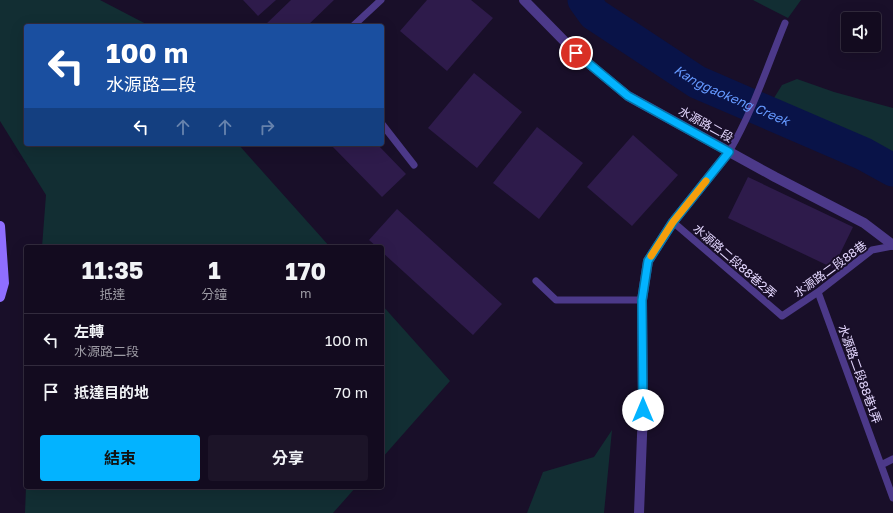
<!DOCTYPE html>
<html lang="zh-TW">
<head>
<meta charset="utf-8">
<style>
  body { margin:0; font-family:"Golos Text","Noto Sans TC",sans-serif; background:#1c1428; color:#f1f3f6; height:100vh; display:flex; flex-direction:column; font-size:15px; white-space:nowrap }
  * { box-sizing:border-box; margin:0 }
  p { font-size:13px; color:#9d9ba4 }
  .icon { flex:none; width:22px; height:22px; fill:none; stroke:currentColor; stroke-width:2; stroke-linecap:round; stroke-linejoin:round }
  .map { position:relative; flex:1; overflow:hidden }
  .sheet { position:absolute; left:24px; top:245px; width:360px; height:244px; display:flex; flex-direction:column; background:#130b1f; border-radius:4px; box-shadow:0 4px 16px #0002,0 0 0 1px #322b3d }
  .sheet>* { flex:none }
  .guide { position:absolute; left:24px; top:24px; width:360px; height:122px; border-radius:4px; box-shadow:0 4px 16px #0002,0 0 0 1px #322b3d; background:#1a4fa0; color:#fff; overflow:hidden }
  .tools { position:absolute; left:841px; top:12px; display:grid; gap:8px }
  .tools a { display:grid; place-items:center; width:40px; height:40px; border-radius:4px; background:#130b1f; box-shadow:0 4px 16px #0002,0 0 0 1px #322b3d; font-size:20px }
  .pin { position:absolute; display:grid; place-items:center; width:34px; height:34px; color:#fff; margin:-17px; border:2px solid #fff; border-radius:50%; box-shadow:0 1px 4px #0007 }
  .me { position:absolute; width:44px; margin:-22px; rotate:0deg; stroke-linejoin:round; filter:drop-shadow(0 0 3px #0008) }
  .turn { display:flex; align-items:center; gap:14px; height:84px; padding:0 16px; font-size:18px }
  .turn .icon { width:52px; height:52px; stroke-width:2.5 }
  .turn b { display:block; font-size:28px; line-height:34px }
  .lanes { display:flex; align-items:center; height:38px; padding:0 16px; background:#0003; justify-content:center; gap:20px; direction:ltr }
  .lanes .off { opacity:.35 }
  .eta { display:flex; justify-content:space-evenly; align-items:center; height:68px; text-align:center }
  .eta b { font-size:24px; font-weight:700; line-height:28px }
  .button { display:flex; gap:8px; margin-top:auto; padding:8px 16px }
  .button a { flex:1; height:46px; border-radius:4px; background:#03b3ff; color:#111; font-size:16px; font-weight:700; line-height:46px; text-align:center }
  .button a+a { background:#1c1428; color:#f1f3f6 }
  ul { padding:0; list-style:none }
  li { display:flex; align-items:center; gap:12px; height:52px; padding:0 16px; border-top:1px solid #322b3d }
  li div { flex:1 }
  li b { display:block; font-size:15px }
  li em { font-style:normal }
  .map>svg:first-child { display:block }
  .green { fill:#122e33 }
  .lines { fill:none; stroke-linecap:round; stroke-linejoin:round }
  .river { stroke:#091348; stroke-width:33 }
  .building { fill:#2e1b4b }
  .lane { stroke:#4c3989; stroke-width:7 }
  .street { stroke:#4c3989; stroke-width:10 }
  .secondary { stroke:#8f6eff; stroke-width:10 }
  .route-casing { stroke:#0274a6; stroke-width:10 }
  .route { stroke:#03b3ff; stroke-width:7 }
  .slow { stroke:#f59e0b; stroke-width:7 }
  .labels { text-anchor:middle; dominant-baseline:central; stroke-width:4; stroke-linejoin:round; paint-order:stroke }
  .street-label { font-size:12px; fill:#e4d7ff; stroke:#190f29 }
  .water-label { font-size:13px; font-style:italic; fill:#6599ff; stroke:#190f29 }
</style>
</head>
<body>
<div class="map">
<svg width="893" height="513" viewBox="0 0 893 513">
  <rect width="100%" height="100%" fill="#190f29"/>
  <path class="green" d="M0 0H100L150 26H26V144H238L330 247H42L46 195 0 121Z
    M753 0H801L788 18Z
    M797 79 834 92 893 108V157L791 110 774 98 782 85Z
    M382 305 450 381 382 458Z
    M612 430 604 513H527L543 472 594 457Z
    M26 487H356L333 513H25Z"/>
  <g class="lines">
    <path class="river" id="s1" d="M584 0 594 14 697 82 864 154 893 170"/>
  </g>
  <path class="building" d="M243 0H276L258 16Z
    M291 0H334L307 26H264Z
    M427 0H471L493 18 447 71 400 31Z
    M474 73 522 112 477 168 428 128Z
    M537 127 583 163 539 219 493 183Z
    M633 135 678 175 632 226 587 187Z
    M330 144H377L406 174 382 197Z
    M748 177 853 227 833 268 728 218Z
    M397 209 502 304 473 335 382 252V247H377L369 240Z"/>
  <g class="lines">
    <path class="lane" d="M353 26 381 0
      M382 124 414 165
      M729 152C753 111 767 67 785 23
      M673 222 782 316 818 292 872 250 893 246
      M536 281 556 300H642
      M818 292 881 465
      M893 459 881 465 893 498"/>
    <path class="street" d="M524 0 576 53 628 96 775 177 864 223 893 245
      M639 513 643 410 642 300 648 261 673 222 729 152"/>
    <path class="secondary" d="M0 226 4 283 0 297"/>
  </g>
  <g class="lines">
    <defs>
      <path id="route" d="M576 53 628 96 729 152 673 222 648 261 642 300 643 410"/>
    </defs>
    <use href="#route" class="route-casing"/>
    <use href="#route" class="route"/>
    <path class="slow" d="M651 256 673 222 706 181"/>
  </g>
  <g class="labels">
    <g class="street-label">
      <text transform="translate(706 124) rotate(29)">水源路二段</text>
      <text transform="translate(735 261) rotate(41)">水源路二段88巷2弄</text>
      <text transform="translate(830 269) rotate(-36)">水源路二段88巷</text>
      <text transform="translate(860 374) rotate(70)">水源路二段88巷1弄</text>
    </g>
    <g class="water-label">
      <text stroke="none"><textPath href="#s1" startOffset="178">Kanggaokeng Creek</textPath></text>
    </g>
  </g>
</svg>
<div class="tools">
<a><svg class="icon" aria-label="sound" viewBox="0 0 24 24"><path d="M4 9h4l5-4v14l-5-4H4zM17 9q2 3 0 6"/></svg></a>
</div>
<div class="pin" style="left:576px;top:53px;background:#d93025"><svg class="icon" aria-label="arrive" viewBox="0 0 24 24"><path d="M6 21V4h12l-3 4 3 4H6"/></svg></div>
<svg class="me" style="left:643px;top:410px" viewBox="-20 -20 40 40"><circle r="19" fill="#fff"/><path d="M0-13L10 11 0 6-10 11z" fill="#03b3ff"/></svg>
<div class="guide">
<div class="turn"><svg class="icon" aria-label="left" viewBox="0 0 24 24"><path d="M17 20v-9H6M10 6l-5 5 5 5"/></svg><div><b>100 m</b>水源路二段</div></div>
<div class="lanes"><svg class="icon" aria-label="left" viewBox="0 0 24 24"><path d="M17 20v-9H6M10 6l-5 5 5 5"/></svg><svg class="icon off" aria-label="ahead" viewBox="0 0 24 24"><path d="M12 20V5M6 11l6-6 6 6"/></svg><svg class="icon off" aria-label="ahead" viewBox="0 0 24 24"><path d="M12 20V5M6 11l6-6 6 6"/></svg><svg class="icon off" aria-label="right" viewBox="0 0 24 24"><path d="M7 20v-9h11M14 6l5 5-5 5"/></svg></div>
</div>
<section class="sheet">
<div class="eta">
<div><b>11:35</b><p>抵達</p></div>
<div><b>1</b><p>分鐘</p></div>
<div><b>170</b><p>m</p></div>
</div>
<ul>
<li><svg class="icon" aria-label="left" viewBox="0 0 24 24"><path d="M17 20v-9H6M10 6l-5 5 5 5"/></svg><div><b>左轉</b><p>水源路二段</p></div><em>100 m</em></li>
<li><svg class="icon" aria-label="arrive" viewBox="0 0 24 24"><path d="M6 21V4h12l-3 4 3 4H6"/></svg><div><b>抵達目的地</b></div><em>70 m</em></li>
</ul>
<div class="button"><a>結束</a><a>分享</a></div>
</section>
</div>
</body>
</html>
